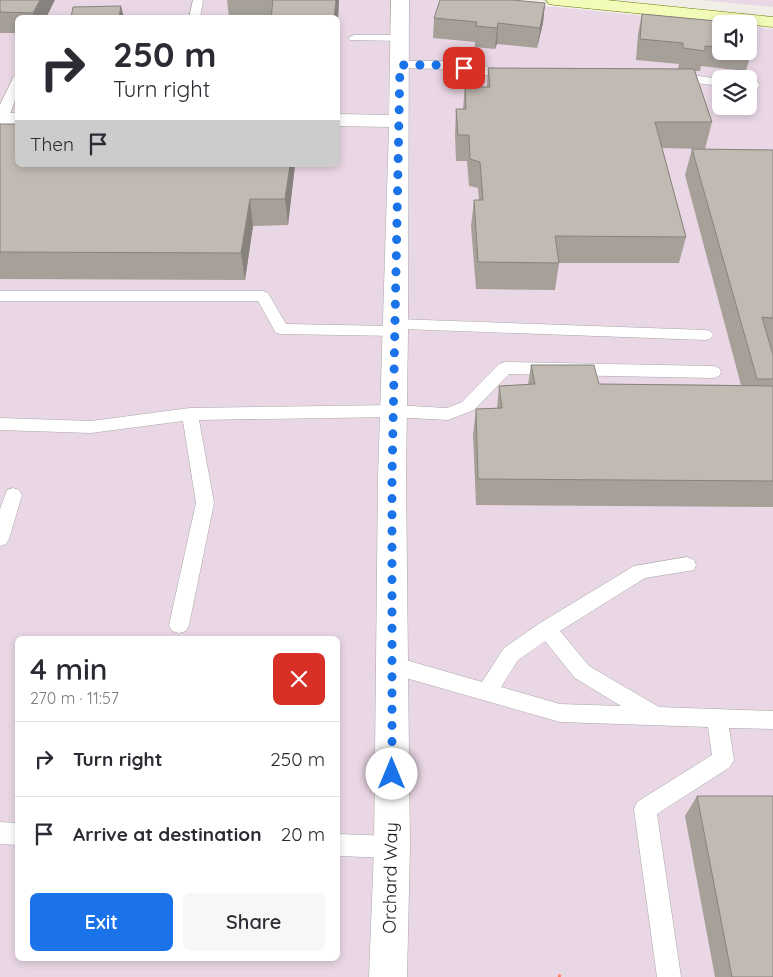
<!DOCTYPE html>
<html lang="en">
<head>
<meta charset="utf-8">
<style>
  body { margin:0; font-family:Quicksand,sans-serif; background:#f7f7f7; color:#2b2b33; height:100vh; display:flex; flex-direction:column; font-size:19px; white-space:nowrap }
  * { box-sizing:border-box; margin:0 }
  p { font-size:16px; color:#7c7c81 }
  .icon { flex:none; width:28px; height:28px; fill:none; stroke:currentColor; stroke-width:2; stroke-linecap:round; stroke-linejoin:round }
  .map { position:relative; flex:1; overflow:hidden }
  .panel { position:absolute; left:15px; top:636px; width:325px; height:325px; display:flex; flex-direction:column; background:#fff; border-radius:8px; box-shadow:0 2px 8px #0003 }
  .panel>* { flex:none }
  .guide { position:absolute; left:15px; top:15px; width:325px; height:152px; border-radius:8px; box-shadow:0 2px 8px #0003; background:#fff; color:#2b2b33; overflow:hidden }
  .buttons { position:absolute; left:712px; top:15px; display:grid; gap:10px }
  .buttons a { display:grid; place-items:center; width:45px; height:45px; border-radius:8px; background:#fff; box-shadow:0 2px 8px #0003; font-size:25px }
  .pin { position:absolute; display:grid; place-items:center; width:42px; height:42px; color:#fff; margin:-21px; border-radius:10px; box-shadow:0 2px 8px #0006 }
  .me { position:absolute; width:55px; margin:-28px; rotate:0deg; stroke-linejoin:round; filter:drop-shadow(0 0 4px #0008) }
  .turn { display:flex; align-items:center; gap:18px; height:105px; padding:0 15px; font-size:22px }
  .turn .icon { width:65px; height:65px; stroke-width:2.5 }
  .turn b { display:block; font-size:35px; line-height:42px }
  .then { display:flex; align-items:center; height:48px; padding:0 15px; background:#0003; gap:10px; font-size:19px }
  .round { display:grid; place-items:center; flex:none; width:52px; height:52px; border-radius:8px; background:#f7f7f7 }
  .head { display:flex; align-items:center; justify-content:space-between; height:85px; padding:0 15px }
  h1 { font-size:30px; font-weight:600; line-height:38px }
  .primary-button { display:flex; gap:10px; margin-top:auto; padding:10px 15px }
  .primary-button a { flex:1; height:58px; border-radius:8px; background:#1a73e8; color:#fff; font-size:20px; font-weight:600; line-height:58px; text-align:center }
  .primary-button a+a { background:#f7f7f7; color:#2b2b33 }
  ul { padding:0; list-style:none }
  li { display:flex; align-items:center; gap:15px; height:75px; padding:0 15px; border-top:1px solid #e1e1e2 }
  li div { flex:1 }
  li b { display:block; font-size:19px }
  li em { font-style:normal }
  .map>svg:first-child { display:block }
  .industrial { fill:#ead7e5; fill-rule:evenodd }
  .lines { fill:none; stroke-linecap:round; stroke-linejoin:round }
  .service-casing { stroke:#a7a7a7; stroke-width:1 }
  .minor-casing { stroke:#a7a7a7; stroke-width:1 }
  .secondary-casing { stroke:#657b02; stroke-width:1 }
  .path { stroke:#fd846a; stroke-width:4; stroke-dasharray:3 3; stroke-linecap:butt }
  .service { fill:#fff; fill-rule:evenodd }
  .minor { fill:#fff; fill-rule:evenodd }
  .secondary { fill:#f3fbb9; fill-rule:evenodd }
  .wall { fill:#a6a099; fill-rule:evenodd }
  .shaded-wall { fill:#87827d }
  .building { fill:#c1bab2; stroke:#87827d }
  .route { stroke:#1a73e8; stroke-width:9; stroke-dasharray:0 16.2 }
  .labels { text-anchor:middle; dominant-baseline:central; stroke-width:5; stroke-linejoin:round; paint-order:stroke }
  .street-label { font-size:18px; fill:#202020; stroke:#fff }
</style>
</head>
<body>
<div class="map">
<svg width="773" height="977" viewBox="0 0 773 977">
  <rect width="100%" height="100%" fill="#f0eee6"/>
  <path class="industrial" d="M0 0H487L724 24H721V51H749V26L773 29V977H0ZM18 18H338V165H18ZM721 79H749V106H721ZM18 639H338V959H18Z
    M701 0H773V7Z"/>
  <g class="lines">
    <defs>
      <path id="service" d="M193 0H203L200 18H189Z
        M354 35H400L406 38 400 41 350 40 348 38Z
        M400 61H447L511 71 517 75 511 79 447 69 396 68 394 65Z
        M674 73 722 79 721 86 670 80 668 77Z
        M14 76H18C18 88 14 119 0 123V105Z
        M749 81 758 82 760 85 758 88 749 89Z
        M0 291H263L268 293 286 324 389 326 391 320 396 319 705 330 710 331 713 335 710 339 705 340 403 329 401 335 396 336 281 334 276 333 258 301H0Z
        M505 362 713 366 719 368 721 372 719 376 713 378 509 374 474 410 448 420 393 417 199 420 214 503 189 625 186 631 179 633 172 631 169 625 196 503 183 421 91 433 0 430V418L91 421 190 408 393 405 447 408 462 402 499 364Z
        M13 488 19 490 22 495 9 539 6 544 0 546V509L7 490Z
        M687 557 694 560 696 565 694 570 645 578 560 631 589 666 659 707 773 711V729L729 728 734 760 730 767 657 814 681 977H657L634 809 637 802 712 755 708 727 560 722 392 674 385 671 382 665 385 659 392 656 482 682 504 648 540 623 634 566ZM545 641 575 678 621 706 560 704 501 687 518 660Z
        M0 822 18 823V845L0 844Z
        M338 834 392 836 400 839 403 847 400 855 392 858 338 856Z"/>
      <path id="minor" d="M391 0H409L408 331 406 478 410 847 407 977H369L374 847 378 478 389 127 338 126V114L389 115Z
        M0 113H18V125H0Z"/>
      <path id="secondary" d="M546 0H606L773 17V27L555 5 549 4Z"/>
    </defs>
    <use href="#service" class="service-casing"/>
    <use href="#minor" class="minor-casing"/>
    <use href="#secondary" class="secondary-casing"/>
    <path class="path" d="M558 976 561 977"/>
    <use href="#service" class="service"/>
    <use href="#minor" class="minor"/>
    <use href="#secondary" class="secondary"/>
  </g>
  <path class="wall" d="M0 0 46 18H18V33H0Z
    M227 0H339L338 18H229Z
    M545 3 543 23 537 48 497 44 495 49 475 47V42L433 38 434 18Z
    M642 14 726 22 727 19 751 22 752 50 746 71 701 66 700 71H695L712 122 705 149 662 148 686 237 679 263H559L555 290 476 289 471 226 474 200H479L478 188 469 186 467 161H456L455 135 456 109H463L465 87H487L488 68 678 69 679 64 636 60 638 34ZM721 24H749V51H721Z
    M0 124 295 165 288 225 253 226 245 280 0 279Z
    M692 149 773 150V507L476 505 473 435 476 409 497 408 499 386 528 385 531 365 599 384 741 385 685 175Z
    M697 796 773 977H715L685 816Z"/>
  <path class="shaded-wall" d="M40 0H55L46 18H34L33 13Z
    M336 0H339L338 18H334Z
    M545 3 543 23 537 48 540 28Z
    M121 6 124 18H119Z
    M498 23 497 44 495 49 497 28Z
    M290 165H295L288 225 285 199Z
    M250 199 253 226 245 280 241 253Z"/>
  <path class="building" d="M0 0H40L33 13 0 12Z
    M273 0H336L334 18H271Z
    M440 0H512L545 3 540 28 498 23 497 28 476 26 477 22 434 18Z
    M121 6 119 18H71L73 7Z
    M642 14 727 22V19L751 22 752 50H749V24H721V47L705 46V51L683 48V43L640 39Z
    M488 68 694 69 712 122H655L686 237 555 236 559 263 478 262 474 200H483L480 162 470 159 469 135H458L456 109H466L465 87H490Z
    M0 124H18V165H290L285 199H250L241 253 0 252Z
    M692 149 773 150V318L762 317 773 355V379H757Z
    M531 365H594L599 384 773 386V481L478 479 476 409 502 408 499 386 535 384Z
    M697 796H773V977H732Z"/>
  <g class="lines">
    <path class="route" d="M392 774V478L400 65H447L464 68"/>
  </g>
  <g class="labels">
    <g class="street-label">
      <text transform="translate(390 878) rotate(-89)">Orchard Way</text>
    </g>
  </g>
</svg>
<div class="buttons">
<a><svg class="icon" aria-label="sound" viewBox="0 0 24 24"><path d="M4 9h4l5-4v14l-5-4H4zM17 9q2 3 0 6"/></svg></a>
<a><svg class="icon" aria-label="layers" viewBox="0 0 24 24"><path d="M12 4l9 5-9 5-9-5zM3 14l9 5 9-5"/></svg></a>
</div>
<div class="pin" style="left:464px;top:68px;background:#d93025"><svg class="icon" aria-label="arrive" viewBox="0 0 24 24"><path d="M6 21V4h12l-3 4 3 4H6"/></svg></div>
<svg class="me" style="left:392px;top:774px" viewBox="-20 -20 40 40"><circle r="19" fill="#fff"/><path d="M0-13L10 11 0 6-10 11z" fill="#1a73e8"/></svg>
<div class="guide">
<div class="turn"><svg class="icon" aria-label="right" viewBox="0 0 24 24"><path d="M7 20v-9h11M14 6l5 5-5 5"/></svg><div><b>250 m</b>Turn right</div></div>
<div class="then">Then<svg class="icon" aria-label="arrive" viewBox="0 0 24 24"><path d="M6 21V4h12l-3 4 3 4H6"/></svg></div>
</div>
<section class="panel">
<div class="head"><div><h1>4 min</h1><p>270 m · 11:57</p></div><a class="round" style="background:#d93025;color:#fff"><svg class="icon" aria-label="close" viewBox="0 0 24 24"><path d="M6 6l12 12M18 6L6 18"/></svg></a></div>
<ul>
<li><svg class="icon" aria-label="right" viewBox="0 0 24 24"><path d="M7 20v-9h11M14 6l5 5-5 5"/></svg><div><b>Turn right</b></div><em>250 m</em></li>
<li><svg class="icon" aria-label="arrive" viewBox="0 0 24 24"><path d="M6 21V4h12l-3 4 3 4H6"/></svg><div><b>Arrive at destination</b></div><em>20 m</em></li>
</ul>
<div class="primary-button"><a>Exit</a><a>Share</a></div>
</section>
</div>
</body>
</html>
